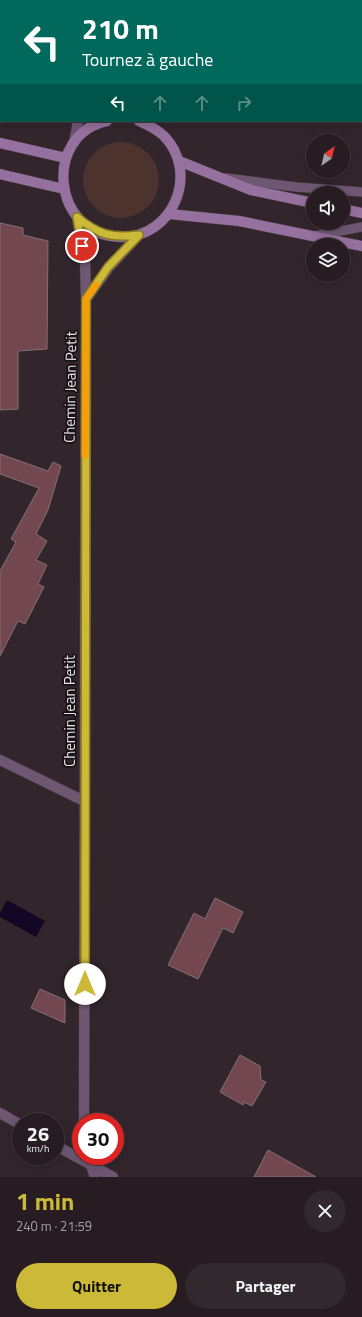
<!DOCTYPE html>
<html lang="fr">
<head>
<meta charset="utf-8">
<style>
  body { margin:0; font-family:"Titillium Web",sans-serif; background:#32292e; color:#f1f3f6; height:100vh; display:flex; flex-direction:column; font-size:15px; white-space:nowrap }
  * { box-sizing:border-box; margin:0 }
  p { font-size:13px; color:#a4a1a5 }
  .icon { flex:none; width:22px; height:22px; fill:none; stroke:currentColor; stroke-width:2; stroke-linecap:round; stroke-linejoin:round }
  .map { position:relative; height:1177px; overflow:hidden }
  .details { display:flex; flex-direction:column; background:#261c21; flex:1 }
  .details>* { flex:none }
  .hud { position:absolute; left:0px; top:0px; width:362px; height:122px; box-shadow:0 2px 10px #0003,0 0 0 1px #423a3f; background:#00695c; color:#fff; overflow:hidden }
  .needle { width:26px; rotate:34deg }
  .buttons { position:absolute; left:306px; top:134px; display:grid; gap:8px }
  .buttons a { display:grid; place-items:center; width:44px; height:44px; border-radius:50%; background:#261c21; box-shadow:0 2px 10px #0003,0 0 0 1px #423a3f; font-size:20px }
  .speed { position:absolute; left:12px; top:1113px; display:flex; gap:8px; font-size:20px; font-weight:700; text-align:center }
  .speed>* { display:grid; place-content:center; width:52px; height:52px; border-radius:50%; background:#261c21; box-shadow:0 2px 10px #0003,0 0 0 1px #423a3f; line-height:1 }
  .speed small { font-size:10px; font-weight:400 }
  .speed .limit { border:6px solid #d22; background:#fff; color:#111 }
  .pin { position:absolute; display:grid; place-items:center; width:34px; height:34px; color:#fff; margin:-17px; border:2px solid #fff; border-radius:50%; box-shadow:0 1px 4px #0007 }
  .me { position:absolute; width:44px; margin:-22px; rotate:0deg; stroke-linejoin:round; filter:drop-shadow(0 0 3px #0008) }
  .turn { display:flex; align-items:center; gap:14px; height:84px; padding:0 16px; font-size:18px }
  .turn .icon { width:52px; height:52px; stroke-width:2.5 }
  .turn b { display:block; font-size:28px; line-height:34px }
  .lanes { display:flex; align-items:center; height:38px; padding:0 16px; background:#0003; justify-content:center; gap:20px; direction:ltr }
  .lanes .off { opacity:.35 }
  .round { display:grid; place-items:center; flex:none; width:42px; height:42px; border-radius:21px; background:#32292e }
  .headline { display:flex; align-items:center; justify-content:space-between; height:68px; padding:0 16px }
  h1 { font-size:24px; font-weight:700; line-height:30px; color:#cdb938 }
  .primary-button { display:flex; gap:8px; margin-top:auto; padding:8px 16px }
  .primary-button a { flex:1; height:46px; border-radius:24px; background:#cdb938; color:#111; font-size:16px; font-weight:700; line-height:46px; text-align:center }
  .primary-button a+a { background:#32292e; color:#f1f3f6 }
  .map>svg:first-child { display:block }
  .built { fill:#3e2e38 }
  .green { fill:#4d332e }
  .water { fill:#130725 }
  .building { fill:#734750; stroke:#817173 }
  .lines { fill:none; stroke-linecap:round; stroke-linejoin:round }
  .service-casing { stroke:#4f444a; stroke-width:10 }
  .minor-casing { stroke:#4f444a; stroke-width:11 }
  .tertiary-casing { stroke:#4f444a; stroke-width:11 }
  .secondary-casing { stroke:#4f444a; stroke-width:11 }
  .service { stroke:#6f5774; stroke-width:9 }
  .minor { stroke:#6f5774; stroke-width:10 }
  .tertiary { stroke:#6f5774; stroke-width:10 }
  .secondary { stroke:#96709e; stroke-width:10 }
  .route-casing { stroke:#857824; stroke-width:10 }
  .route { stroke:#cdb938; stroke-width:7 }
  .slow { stroke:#f59e0b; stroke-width:7 }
  .labels { text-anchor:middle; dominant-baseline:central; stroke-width:3.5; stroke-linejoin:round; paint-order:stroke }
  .street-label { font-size:15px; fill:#eae2e6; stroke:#161114 }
</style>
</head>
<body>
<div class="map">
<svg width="362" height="1177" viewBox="0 0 362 1177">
  <rect width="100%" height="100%" fill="#32262c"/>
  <path class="built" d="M0 0H66L1 1V114Z"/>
  <path class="green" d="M83 180a38 38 0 1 1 76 0a38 38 0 1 1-76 0Z"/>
  <path class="water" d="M7 900 45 921 36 937 0 917V913Z"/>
  <path class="building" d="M0 223 23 228V235L48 241 47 349 18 351V409L0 410Z
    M0 454 48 471 53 462 61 466 48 510 36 534 47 541 36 560 47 565 38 584 44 587 25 624 18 621 0 656V571L16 542 11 539 39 488 0 474Z
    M215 898 243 912 233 933 223 928 198 979 168 965 194 913 205 919Z
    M40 989 65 1000V1023L31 1008Z
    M240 1055 260 1066 261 1080 266 1082 252 1106 244 1102 243 1105 220 1092Z
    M268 1150 316 1177H254Z"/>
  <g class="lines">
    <defs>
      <path id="service" d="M226 178 296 187 362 192
        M314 236 362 227"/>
      <path id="minor" d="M87 0V1
        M74 143 78 121
        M77 217 85 261 86 299 84 1122
        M86 299 109 267 139 235
        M0 760 84 801
        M88 1156 95 1177"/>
      <path id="tertiary" d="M0 1113 21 1125
        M55 1145 113 1177"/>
      <path id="secondary" d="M107 121C43 134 51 236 121 237 173 238 200 173 164 136 157 129 148 125 139 121
        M0 143 66 158
        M179 161 251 190 313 203
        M0 174 64 189
        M343 209 362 213
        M169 214 239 221 362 246"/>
    </defs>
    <use href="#service" class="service-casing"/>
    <use href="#minor" class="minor-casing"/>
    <use href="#tertiary" class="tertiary-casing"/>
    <use href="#secondary" class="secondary-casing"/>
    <use href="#service" class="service"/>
    <use href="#minor" class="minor"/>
    <use href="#tertiary" class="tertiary"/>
    <use href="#secondary" class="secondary"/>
  </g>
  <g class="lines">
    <defs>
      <path id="route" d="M82 246 77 217C98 235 112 238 139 235L108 267 86 299 85 984"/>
    </defs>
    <use href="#route" class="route-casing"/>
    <use href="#route" class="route"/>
    <path class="slow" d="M85 455 86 299 96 285"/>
  </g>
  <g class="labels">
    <g class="street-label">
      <text transform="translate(70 387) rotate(-89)">Chemin Jean Petit</text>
      <text transform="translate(69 711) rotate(-90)">Chemin Jean Petit</text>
    </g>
  </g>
</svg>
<div class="buttons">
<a><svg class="needle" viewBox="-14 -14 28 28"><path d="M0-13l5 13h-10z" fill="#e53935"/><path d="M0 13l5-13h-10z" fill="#a4a1a5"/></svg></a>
<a><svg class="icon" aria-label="sound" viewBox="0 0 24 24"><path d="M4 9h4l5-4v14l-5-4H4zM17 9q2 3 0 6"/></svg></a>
<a><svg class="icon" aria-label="layers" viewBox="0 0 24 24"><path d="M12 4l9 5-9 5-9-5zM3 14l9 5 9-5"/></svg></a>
</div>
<div class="speed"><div>26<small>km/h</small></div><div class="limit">30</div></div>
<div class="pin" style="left:82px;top:246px;background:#d93025"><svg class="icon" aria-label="arrive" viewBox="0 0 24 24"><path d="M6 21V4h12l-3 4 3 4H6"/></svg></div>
<svg class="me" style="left:85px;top:984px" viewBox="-20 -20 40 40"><circle r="19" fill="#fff"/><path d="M0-13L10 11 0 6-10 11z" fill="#cdb938"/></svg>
<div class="hud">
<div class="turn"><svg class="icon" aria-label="left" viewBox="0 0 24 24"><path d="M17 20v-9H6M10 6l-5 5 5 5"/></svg><div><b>210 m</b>Tournez à gauche</div></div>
<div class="lanes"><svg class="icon" aria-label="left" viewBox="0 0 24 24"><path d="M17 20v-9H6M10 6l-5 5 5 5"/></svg><svg class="icon off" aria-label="ahead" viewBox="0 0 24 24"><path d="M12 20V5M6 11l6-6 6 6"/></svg><svg class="icon off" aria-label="ahead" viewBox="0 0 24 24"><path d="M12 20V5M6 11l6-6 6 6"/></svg><svg class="icon off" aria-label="right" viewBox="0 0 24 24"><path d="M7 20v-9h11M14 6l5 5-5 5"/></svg></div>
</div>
</div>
<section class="details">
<div class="headline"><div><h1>1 min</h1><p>240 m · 21:59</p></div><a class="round"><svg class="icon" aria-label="close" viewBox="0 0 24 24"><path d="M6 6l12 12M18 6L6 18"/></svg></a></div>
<div class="primary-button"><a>Quitter</a><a>Partager</a></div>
</section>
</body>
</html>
